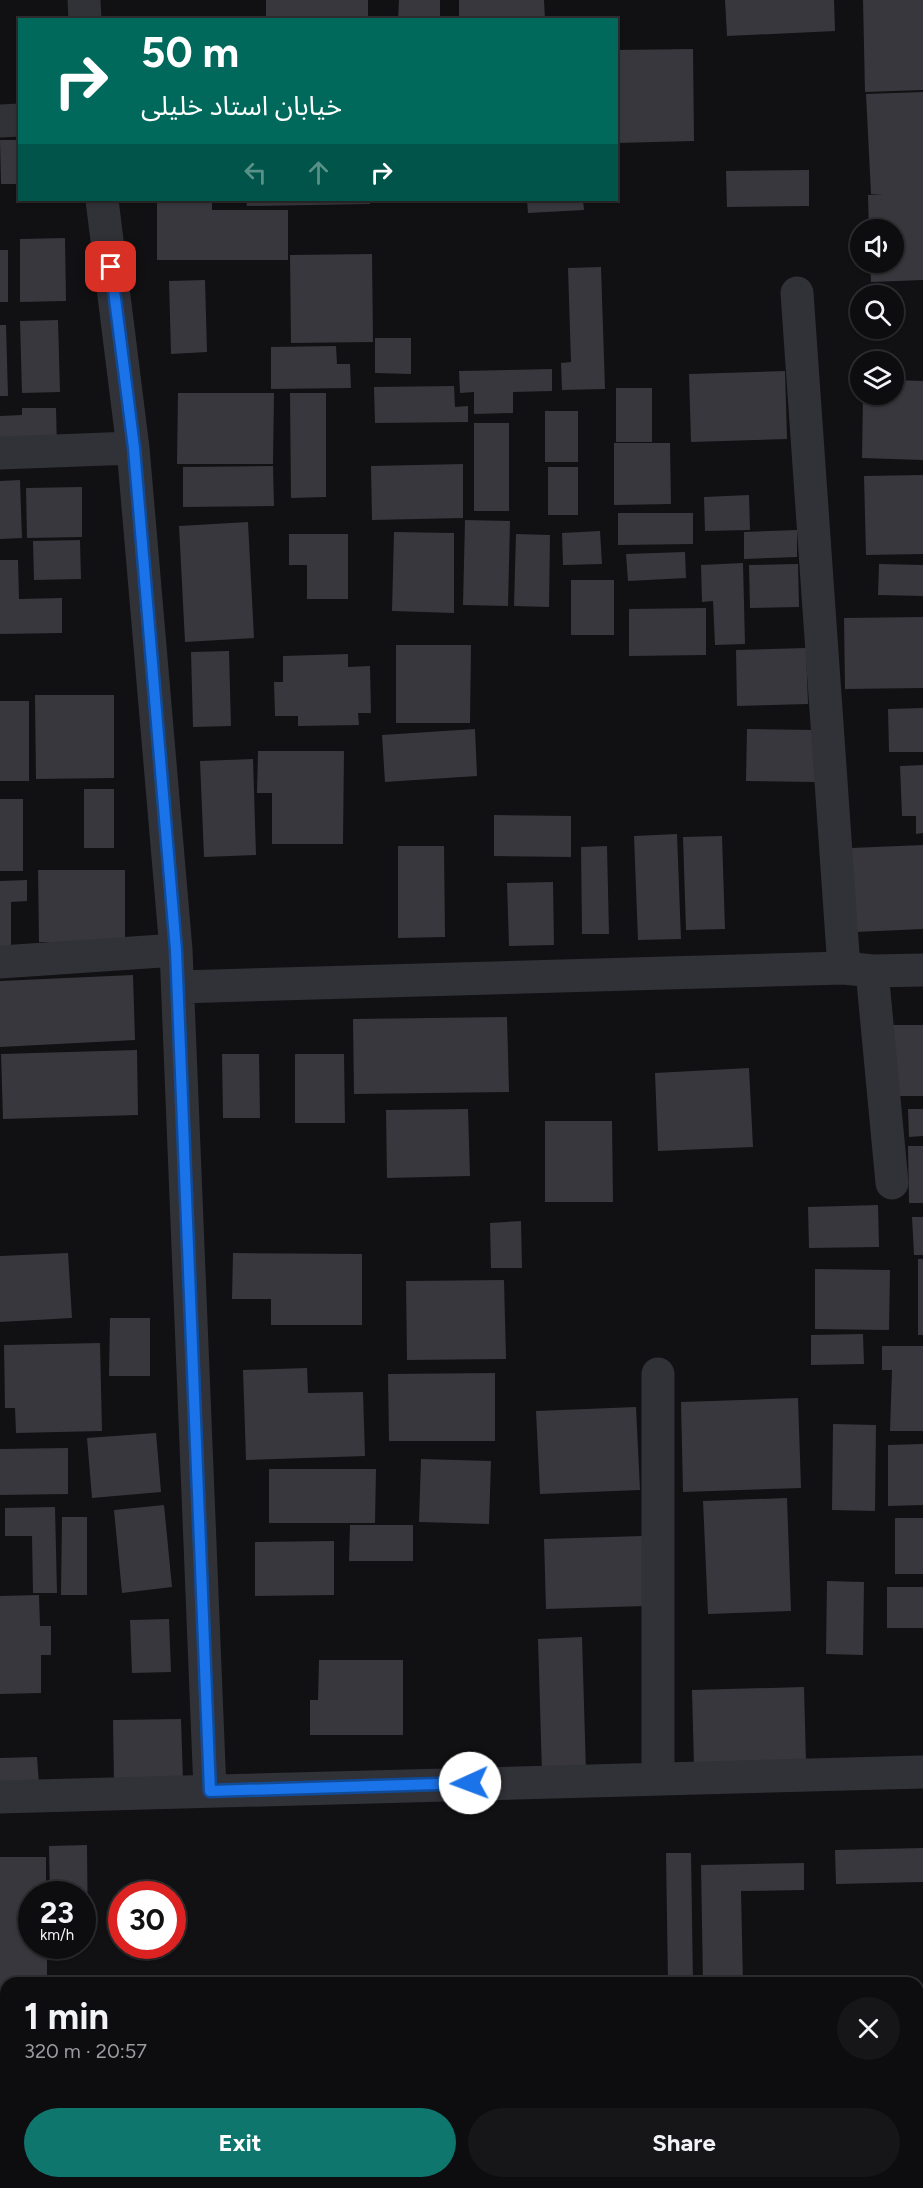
<!DOCTYPE html>
<html lang="en">
<head>
<meta charset="utf-8">
<style>
  body { margin:0; font-family:Figtree,"Noto Sans Arabic",sans-serif; background:#161517; color:#f1f3f6; height:100vh; display:flex; flex-direction:column; font-size:22px; white-space:nowrap }
  * { box-sizing:border-box; margin:0 }
  p { font-size:20px; color:#9a9b9e }
  .icon { flex:none; width:33px; height:33px; fill:none; stroke:currentColor; stroke-width:2; stroke-linecap:round; stroke-linejoin:round }
  .map { position:relative; flex:1; overflow:hidden }
  .drawer { position:absolute; left:0px; top:1977px; width:924px; height:212px; display:flex; flex-direction:column; background:#0d0c0e; border-radius:18px 18px 0 0; box-shadow:0 2px 4px #0004,0 0 0 2px #2d2c2e }
  .drawer>* { flex:none }
  .hud { position:absolute; left:18px; top:18px; width:600px; height:183px; border-radius:0px; box-shadow:0 2px 4px #0004,0 0 0 2px #2d2c2e; background:#00695c; color:#fff; overflow:hidden }
  .tools { position:absolute; left:850px; top:219px; display:grid; gap:12px }
  .tools a { display:grid; place-items:center; width:54px; height:54px; border-radius:50%; background:#0d0c0e; box-shadow:0 2px 4px #0004,0 0 0 2px #2d2c2e; font-size:30px }
  .speed { position:absolute; left:18px; top:1881px; display:flex; gap:12px; font-size:30px; font-weight:700; text-align:center }
  .speed>* { display:grid; place-content:center; width:78px; height:78px; border-radius:50%; background:#0d0c0e; box-shadow:0 2px 4px #0004,0 0 0 2px #2d2c2e; line-height:1 }
  .speed small { font-size:15px; font-weight:400 }
  .speed .limit { border:9px solid #d22; background:#fff; color:#111 }
  .pin { position:absolute; display:grid; place-items:center; width:51px; height:51px; color:#fff; margin:-26px; border-radius:12px; box-shadow:0 3px 9px #0006 }
  .me { position:absolute; width:66px; margin:-33px; rotate:268deg; stroke-linejoin:round; filter:drop-shadow(0 0 4px #0008) }
  .turn { display:flex; align-items:center; gap:21px; height:126px; padding:0 24px; font-size:27px }
  .turn .icon { width:78px; height:78px; stroke-width:2.5 }
  .turn b { display:block; font-size:42px; line-height:51px }
  .lanes { display:flex; align-items:center; height:57px; padding:0 24px; background:#0003; justify-content:center; gap:30px; direction:ltr }
  .lanes .off { opacity:.35 }
  .round { display:grid; place-items:center; flex:none; width:63px; height:63px; border-radius:32px; background:#161517 }
  .head { display:flex; align-items:center; justify-content:space-between; height:102px; padding:0 24px }
  h1 { font-size:36px; font-weight:700; line-height:45px }
  .primary-button { display:flex; gap:12px; margin-top:auto; padding:12px 24px }
  .primary-button a { flex:1; height:69px; border-radius:36px; background:#0f766e; color:#fff; font-size:24px; font-weight:700; line-height:69px; text-align:center }
  .primary-button a+a { background:#161517; color:#f1f3f6 }
  .map>svg:first-child { display:block }
  .building { fill:#38373d }
  .lines { fill:none; stroke-linecap:round; stroke-linejoin:round }
  .minor { stroke:#313138; stroke-width:33 }
  .route-casing { stroke:#114b97; stroke-width:15 }
  .route { stroke:#1a73e8; stroke-width:10 }
</style>
</head>
<body>
<div class="map">
<svg width="923" height="2188" viewBox="0 0 923 2188">
  <rect width="100%" height="100%" fill="#111012"/>
  <path class="building" d="M266 0H368V20H266Z
    M399 0H440V20H398Z
    M459 0H544L545 20H459Z
    M725 0H834L835 31 727 36Z
    M863 0H923V90L865 92Z
    M693 49 694 141 616 143V50Z
    M923 92V280L871 282 870 262H894V230H869L868 195 883 194H871L866 94Z
    M0 140H20V184H1Z
    M809 170V206L727 207 726 171Z
    M157 200H212V210H288V260H157Z
    M246 200H370V204L247 206Z
    M527 200H583L584 210 528 213Z
    M65 238 66 301 20 302V239Z
    M0 250H8V302H0Z
    M372 254 373 342 291 343 290 255Z
    M601 267 605 389 562 390 561 363 571 362 568 268Z
    M205 280 207 352 171 354 169 281Z
    M58 320 60 392 22 393 20 321Z
    M0 325H6L8 396H0Z
    M375 338H411V374L375 373Z
    M336 346 337 364H350L351 388 271 389V347Z
    M552 369V391L513 392V413L474 414V392L460 393 459 371Z
    M785 371 787 439 691 442 689 374Z
    M894 380 923 381V460L862 458 863 394H894Z
    M454 386 455 407 468 406V422L375 423 374 387Z
    M616 388H652V442H616Z
    M178 393H274L273 464H177Z
    M290 393H326V497L291 498Z
    M22 408H56L57 448 0 449V416L22 415Z
    M545 411H578V462H545Z
    M474 423H509V511H474Z
    M614 443H670L671 504 614 505Z
    M463 464V518L372 520 371 466Z
    M273 466 274 506 183 507V467Z
    M548 467H578V515H548Z
    M923 475V554L866 555 864 476Z
    M20 480 22 538 0 539V481Z
    M82 487V537L27 538 26 488Z
    M749 495 750 530 705 531 704 497Z
    M618 513H693V544L618 545Z
    M465 520 510 521 508 606 463 605Z
    M248 522 254 638 185 642 179 526Z
    M797 530V557L744 559V532Z
    M600 531 602 564 563 565 562 533Z
    M394 532 454 533V613L392 611Z
    M289 534H348V599H307V565H289Z
    M516 534 550 535 549 607 514 606Z
    M80 540 81 579 34 580 33 541Z
    M685 552 686 578 628 581 626 554Z
    M0 560H18L19 599 62 598V633L0 634Z
    M743 563 745 644 715 645 713 601 702 602 701 565Z
    M798 564 799 607 750 608 749 565Z
    M879 564 923 565V596L878 595Z
    M571 580H614V635H571Z
    M706 608V655L629 656V609Z
    M923 617V688L845 689 844 618Z
    M396 645H471L470 723H396Z
    M806 648 808 704 737 706 736 650Z
    M229 651 231 726 193 727 191 652Z
    M348 654V667L370 666 371 713H358L359 725 298 726V716H275L274 682H283V656Z
    M35 695H114V778L36 779Z
    M0 701H29V781H0Z
    M923 708V752H889L888 709Z
    M475 729 477 776 385 782 382 735Z
    M747 729 816 730V782L746 781Z
    M258 751H344L343 844H272V793H257Z
    M253 759 256 855 204 857 200 761Z
    M923 765V833L916 834V816H902L900 766Z
    M84 789H114V848H84Z
    M0 799H23V871H0Z
    M494 815 571 816V857L494 856Z
    M677 834 681 939 638 940 634 836Z
    M722 836 725 929 686 930 683 837Z
    M923 845V929L855 932 851 848Z
    M398 846H444L445 937 398 938Z
    M607 846 609 934H582L581 847Z
    M38 870H125V942H39Z
    M27 880V901L11 902V954H0V881Z
    M553 882 554 945 509 946 507 883Z
    M133 975 135 1040 0 1047V981Z
    M507 1017 509 1092 354 1094 353 1019Z
    M890 1025H923V1096H891Z
    M137 1050 138 1115 3 1119 1 1054Z
    M222 1054H259L260 1118H223Z
    M295 1054H344L345 1123H295Z
    M749 1068 753 1147 658 1151 655 1073Z
    M468 1109 470 1176 387 1178 386 1110Z
    M908 1109H923V1136L909 1137Z
    M545 1121H612L613 1202H545Z
    M908 1146H923V1203H909Z
    M878 1205 879 1247 809 1248 808 1207Z
    M912 1217H923V1255H914Z
    M521 1221 522 1268H491L490 1223Z
    M68 1253 72 1318 0 1322V1256Z
    M233 1253 362 1254V1325H271V1299H232Z
    M918 1259H923V1335H918Z
    M815 1269 890 1270 889 1330 815 1329Z
    M504 1280 506 1359 407 1360 406 1281Z
    M110 1318H150V1376H109Z
    M863 1334 864 1364 811 1365V1335Z
    M100 1343 102 1431 16 1433 15 1408H5L4 1345Z
    M882 1346H923V1431H890L892 1370H882Z
    M307 1368 308 1393 363 1392 365 1456 246 1460 243 1370Z
    M495 1373V1441H389L388 1374Z
    M798 1398 801 1488 683 1492 681 1402Z
    M636 1407 640 1490 540 1494 536 1411Z
    M833 1424 876 1425 875 1511 832 1510Z
    M156 1433 161 1492 92 1498 87 1438Z
    M923 1444V1505L888 1506V1445Z
    M68 1448V1494L0 1495V1449Z
    M421 1459 491 1461 489 1524 419 1522Z
    M269 1469H376L375 1523H269Z
    M787 1498 791 1611 708 1614 703 1501Z
    M164 1505 172 1587 122 1593 114 1510Z
    M55 1507 57 1593H33L32 1536H5V1508Z
    M62 1517H87V1595H61Z
    M895 1518H923V1574H895Z
    M350 1525H413V1561H349Z
    M643 1536 645 1606 546 1609 544 1539Z
    M334 1541V1595L255 1596V1542Z
    M827 1581 864 1582 863 1655 826 1654Z
    M887 1587H923V1628H887Z
    M39 1595 40 1626H51V1655H41V1693L0 1694V1596Z
    M169 1619 171 1672 132 1673 130 1620Z
    M582 1637 586 1772 542 1774 538 1639Z
    M319 1660H403V1735H310V1700H318Z
    M804 1687 806 1763 694 1766 692 1690Z
    M181 1719 183 1780 114 1782 113 1720Z
    M37 1757 39 1784 0 1785V1758Z
    M87 1845 88 1942H82V1894H50L49 1846Z
    M923 1848V1882L836 1884 835 1850Z
    M666 1853H691L693 1983H668Z
    M0 1857H46V1894H32V1946H47V1983H6V2026H0Z
    M804 1863V1890L741 1891 743 1983H703L701 1865Z
    M670 2182H695V2188H670Z
    M706 2182H745L746 2188H706Z"/>
  <g class="lines">
    <path class="minor" d="M84 0 85 20
      M0 121 20 120
      M102 200 133 448 176 950 210 1791
      M797 293 844 968
      M0 453 133 448
      M0 962 176 950
      M872 971 892 1183
      M178 987 844 968 872 971 923 970
      M658 1374V1778
      M0 1797 923 1772"/>
  </g>
  <g class="lines">
    <defs>
      <path id="route" d="M111 267 134 448 176 950 210 1791 470 1783"/>
    </defs>
    <use href="#route" class="route-casing"/>
    <use href="#route" class="route"/>
  </g>
</svg>
<div class="tools">
<a><svg class="icon" aria-label="sound" viewBox="0 0 24 24"><path d="M4 9h4l5-4v14l-5-4H4zM17 9q2 3 0 6"/></svg></a>
<a><svg class="icon" aria-label="search" viewBox="0 0 24 24"><circle cx="10" cy="10" r="6"/><path d="M15 15l6 6"/></svg></a>
<a><svg class="icon" aria-label="layers" viewBox="0 0 24 24"><path d="M12 4l9 5-9 5-9-5zM3 14l9 5 9-5"/></svg></a>
</div>
<div class="speed"><div>23<small>km/h</small></div><div class="limit">30</div></div>
<div class="pin" style="left:111px;top:267px;background:#d93025"><svg class="icon" aria-label="arrive" viewBox="0 0 24 24"><path d="M6 21V4h12l-3 4 3 4H6"/></svg></div>
<svg class="me" style="left:470px;top:1783px" viewBox="-20 -20 40 40"><circle r="19" fill="#fff"/><path d="M0-13L10 11 0 6-10 11z" fill="#1a73e8"/></svg>
<div class="hud">
<div class="turn"><svg class="icon" aria-label="right" viewBox="0 0 24 24"><path d="M7 20v-9h11M14 6l5 5-5 5"/></svg><div><b>50 m</b>خیابان استاد خلیلی</div></div>
<div class="lanes"><svg class="icon off" aria-label="left" viewBox="0 0 24 24"><path d="M17 20v-9H6M10 6l-5 5 5 5"/></svg><svg class="icon off" aria-label="ahead" viewBox="0 0 24 24"><path d="M12 20V5M6 11l6-6 6 6"/></svg><svg class="icon" aria-label="right" viewBox="0 0 24 24"><path d="M7 20v-9h11M14 6l5 5-5 5"/></svg></div>
</div>
<section class="drawer">
<div class="head"><div><h1>1 min</h1><p>320 m · 20:57</p></div><a class="round"><svg class="icon" aria-label="close" viewBox="0 0 24 24"><path d="M6 6l12 12M18 6L6 18"/></svg></a></div>
<div class="primary-button"><a>Exit</a><a>Share</a></div>
</section>
</div>
</body>
</html>
